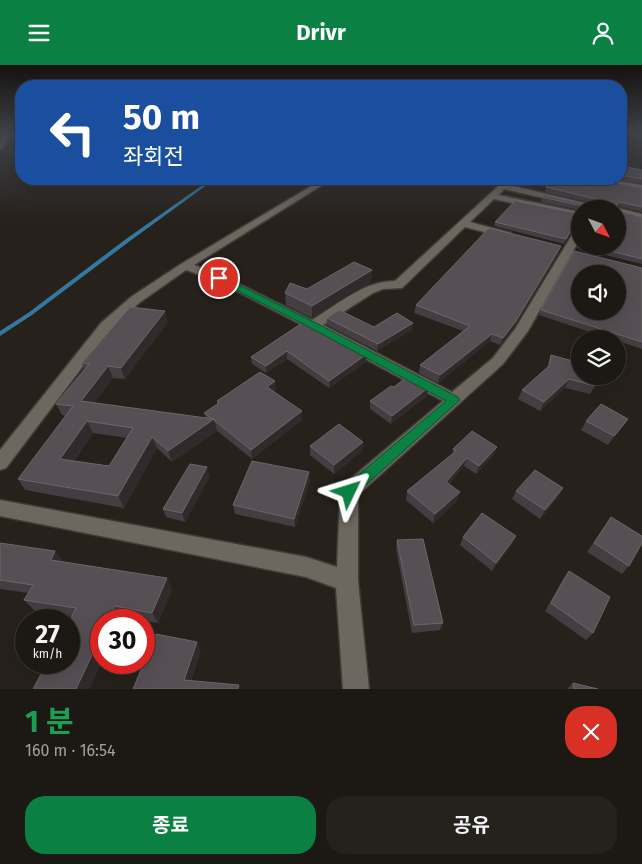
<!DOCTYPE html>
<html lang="ko">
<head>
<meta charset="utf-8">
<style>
  body { margin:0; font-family:"Fira Sans","Noto Sans KR",sans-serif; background:#25221d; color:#f1f3f6; height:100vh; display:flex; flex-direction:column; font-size:19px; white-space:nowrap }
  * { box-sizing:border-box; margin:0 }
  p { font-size:16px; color:#a0a0a0 }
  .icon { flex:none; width:28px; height:28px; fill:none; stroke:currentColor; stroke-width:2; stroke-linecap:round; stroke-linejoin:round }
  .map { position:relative; height:624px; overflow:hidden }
  .details { display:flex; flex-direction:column; background:#1c1914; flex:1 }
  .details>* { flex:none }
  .hud { position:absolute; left:15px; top:15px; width:612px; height:105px; border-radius:20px; box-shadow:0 5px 20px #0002,0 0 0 1px #3a3834; background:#1a4fa0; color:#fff; overflow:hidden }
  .needle { width:32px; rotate:131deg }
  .fabs { position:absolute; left:571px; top:135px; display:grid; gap:10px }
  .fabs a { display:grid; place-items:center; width:55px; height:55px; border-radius:50%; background:#1c1914; box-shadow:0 5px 20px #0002,0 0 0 1px #3a3834; font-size:25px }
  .speed { position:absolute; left:15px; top:544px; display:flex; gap:10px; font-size:25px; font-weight:700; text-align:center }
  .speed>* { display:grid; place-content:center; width:65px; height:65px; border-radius:50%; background:#1c1914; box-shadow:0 5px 20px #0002,0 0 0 1px #3a3834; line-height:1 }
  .speed small { font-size:12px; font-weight:400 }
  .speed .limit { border:8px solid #d22; background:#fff; color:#111 }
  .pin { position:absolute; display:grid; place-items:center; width:42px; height:42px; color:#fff; margin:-21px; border:2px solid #fff; border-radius:50%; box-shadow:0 1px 5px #0007 }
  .me { position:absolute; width:55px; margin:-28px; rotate:49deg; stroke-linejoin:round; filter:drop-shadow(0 0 4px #0008) }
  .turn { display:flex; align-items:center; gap:18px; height:105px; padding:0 25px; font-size:22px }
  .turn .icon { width:65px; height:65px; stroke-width:2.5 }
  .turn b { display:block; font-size:35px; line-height:42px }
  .round { display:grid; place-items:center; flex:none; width:52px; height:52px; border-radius:20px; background:#25221d }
  .overview { display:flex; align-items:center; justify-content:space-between; height:85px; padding:0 25px }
  h1 { font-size:30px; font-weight:700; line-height:38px; color:#1e9e55 }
  .button { display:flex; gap:10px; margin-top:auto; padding:10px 25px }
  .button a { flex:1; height:58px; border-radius:20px; background:#0b8043; color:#fff; font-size:20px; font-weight:700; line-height:58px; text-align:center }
  .button a+a { background:#25221d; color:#f1f3f6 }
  header { display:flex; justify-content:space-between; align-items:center; height:65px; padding:0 25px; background:#0b8043; color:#fff; font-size:22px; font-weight:700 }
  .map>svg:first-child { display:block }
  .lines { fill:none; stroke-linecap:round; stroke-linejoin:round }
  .stream { fill:#3477a0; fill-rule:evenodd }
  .street-casing { stroke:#3f3b36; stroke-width:3 }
  .street { fill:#6d675f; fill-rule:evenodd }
  .wall { fill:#443d42; fill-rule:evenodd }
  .shaded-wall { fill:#312a2b }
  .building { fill:#564f53; stroke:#6c6669; fill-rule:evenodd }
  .route { fill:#0b8043; stroke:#07532c }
</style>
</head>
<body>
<header><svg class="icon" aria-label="menu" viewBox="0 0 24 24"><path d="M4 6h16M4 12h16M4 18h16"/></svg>Drivr<svg class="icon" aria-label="person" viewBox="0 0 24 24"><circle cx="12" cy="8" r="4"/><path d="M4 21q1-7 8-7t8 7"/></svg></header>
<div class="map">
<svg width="642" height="624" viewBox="0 0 642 624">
  <rect width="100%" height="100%" fill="#26211b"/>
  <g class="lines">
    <path class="stream" d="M211 114H215L130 176 32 250 0 271V266L28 248 126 174Z"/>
    <defs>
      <path id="street" d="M3 68H9L4 82 0 84V74Z
        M323 114H332L194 200 223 211 312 255C338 239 364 216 395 216L506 114H514L509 120 610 144H593L504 124 499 130 580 147V153L494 134 470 157 511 168V172L507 173 465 162 402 223 383 224 373 228 323 260 452 327 493 293 515 264 575 165 580 162V174L528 266 503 299 358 430V516L369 624H343L336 523 306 512 0 451V435L306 492 337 502 340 427 342 421 443 336 308 263 215 215 186 205 139 238 111 264 6 403 0 405V385L101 258 131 232 181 199Z
        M590 114H606L642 120V126L594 116Z
        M618 143 642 149V155L618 149V144H616Z"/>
    </defs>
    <use href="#street" class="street-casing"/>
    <use href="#street" class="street"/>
  </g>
  <path class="wall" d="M621 101 642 105V119L615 114H621Z
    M546 122 642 123V147L618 141 617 142 618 146 642 152V199L577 183 580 176V181H618V144H580V145L541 137 543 130 594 141H606L545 127Z
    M495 157 574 162 564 179 494 161Z
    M559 188 513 263 500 280 490 276 438 318 419 308 420 300 463 266 414 248 416 240Z
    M642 203V284L618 276V274H611L539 250 541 245Z
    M372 205 371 217 312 253 286 240 285 228 307 224Z
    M327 253 374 262 412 265 377 286 327 260Z
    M305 256 367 289 366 297 329 323 287 294 266 308 252 299 251 292Z
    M168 257 125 314 113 313 94 338 206 353 204 348 217 339V336L276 325 273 326 302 355 252 394 216 365 217 366 172 397 157 383 124 443 25 425 18 414 66 351 62 350 56 339 84 304 82 298ZM93 368 127 373 109 401 74 396Z
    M551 290 595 321 590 329 565 323 540 346 518 334 522 325 547 303Z
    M394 322 427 331 391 359 370 344V336Z
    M586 356 623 362 608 380 581 365Z
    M363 377 362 386 334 409 310 390V381Z
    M453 384 494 390 476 409 464 401 449 419 457 436 433 458 406 435 407 426 452 390Z
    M210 411 185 457 166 452 163 444Z
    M310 416 295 462 235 449 233 440Z
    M516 426 558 432 540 454 512 434Z
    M611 452 629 501 622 509 587 487Z
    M463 472 512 479 492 506 460 480Z
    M397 475 443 558 440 565 412 568 396 484Z
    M0 478 63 497 172 524 158 558 122 552 121 555H101V598L89 624H33L72 551 34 545 24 535 28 528 0 524Z
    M569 506 593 568 586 575 545 546 563 514Z
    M573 618 598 624H567Z"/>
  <path class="shaded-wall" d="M576 157H580V161L574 162 564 179 566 174Z
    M561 181 559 188 513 263 500 280 503 273Z
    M372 205 371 217 312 253V241Z
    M165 246 168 257 125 314 121 303Z
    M413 258 412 265 377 286 378 279Z
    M492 269 490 276 438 318 440 310Z
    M287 286V294L266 308V301Z
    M367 289 366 297 329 323V316Z
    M108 301 113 313 87 348 81 336Z
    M569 314 565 323 540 346 544 337Z
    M275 316 276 325 268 330 267 322Z
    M428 323 427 331 391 359 392 351Z
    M302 346V355L252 394 251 385Z
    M214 354 217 366 172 397 168 386Z
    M628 354 623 362 608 380 614 371Z
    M87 356 93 368 67 405 60 394Z
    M152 372 157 383 124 443 118 431Z
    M363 377 362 386 334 409V400Z
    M497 382 494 390 476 409 479 401Z
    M467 393 464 401 443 425 446 417Z
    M207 402 210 411 185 457 182 448Z
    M309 407 310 416 295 462 294 454Z
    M563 423 558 432 540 454 545 445Z
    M460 427 457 436 433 458 435 449Z
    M516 471 512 479 492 506 496 498Z
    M55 486 64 497 51 495Z
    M167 513 172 524 158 558 152 548Z
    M115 541 122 552 121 555H109Z
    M101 571V598L89 624H76Z
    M197 577 201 586 189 624 184 615Z"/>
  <path class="building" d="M621 101 642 105V114L621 110Z
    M550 114H596L642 123V142L620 137 616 139 618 146 642 152V194L592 181H618V144H582V141L542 132 543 130 594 141H613L612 138 546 122Z
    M515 136 580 149V157H576L566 174 495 157Z
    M489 163 561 181 516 256 503 273 492 269 440 310 420 300 470 261 416 240Z
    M574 186 642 203V277L541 245ZM580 209H618V246H580Z
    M354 197 372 205 312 241 285 228 290 218 307 224Z
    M130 242 165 246 121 303 108 301 81 336 214 354 168 386 152 372 118 431 18 414 73 341 56 339 89 299 82 298ZM87 356 133 363 109 401 60 394Z
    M339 245 374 262 397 248 413 258 378 279 327 253Z
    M305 256 367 289 329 316 287 286 266 301 251 292Z
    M551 290 580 298V311H595V321L569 314 544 337 522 325 549 301Z
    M260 307 275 316 267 322 302 346 251 385 215 356 214 354H212L204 348 219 338 217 336Z
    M408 311 428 323 392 351 370 336 391 321 394 322Z
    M601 339 628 354 614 371 586 356Z
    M339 359 363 377 334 400 310 381Z
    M472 366 497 382 479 401 467 393 446 417 460 427 435 449 407 426 456 386 453 384Z
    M252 396 309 407 294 454 233 440Z
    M190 399 207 402 182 448 163 444Z
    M535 405 563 423 545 445 516 426Z
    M482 448 516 471 496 498 463 472Z
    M611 452 642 471V478L629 501 594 478Z
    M423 474 443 558 414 560 397 475Z
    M0 478 55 486 51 495 167 513 152 548 115 541 109 555H101V571L76 624H33L47 598H69V557L76 543 24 535 33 520 0 515Z
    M569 506 610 532 593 568 551 538Z
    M156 569 197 577 184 615 239 620 238 624H133Z
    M573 618 598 624H574Z"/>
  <linearGradient id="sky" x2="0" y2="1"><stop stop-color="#15120f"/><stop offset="0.44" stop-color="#41434a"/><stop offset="1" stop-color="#41434a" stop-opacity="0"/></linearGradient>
  <rect width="642" height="155" fill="url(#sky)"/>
  <path class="route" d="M219 210 316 258 458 332 460 335 354 431 349 433 344 431 342 427 344 422 446 336 309 262 216 215 214 213Z"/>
</svg>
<div class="fabs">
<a><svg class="needle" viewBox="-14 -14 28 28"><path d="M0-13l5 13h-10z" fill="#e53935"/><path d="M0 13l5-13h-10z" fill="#a0a0a0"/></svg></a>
<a><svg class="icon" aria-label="sound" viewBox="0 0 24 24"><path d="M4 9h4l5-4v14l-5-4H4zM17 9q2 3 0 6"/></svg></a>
<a><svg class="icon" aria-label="layers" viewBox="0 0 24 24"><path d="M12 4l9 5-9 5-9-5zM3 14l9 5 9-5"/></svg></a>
</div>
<div class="speed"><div>27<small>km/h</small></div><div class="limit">30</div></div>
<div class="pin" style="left:219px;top:213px;background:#d93025"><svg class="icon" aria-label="arrive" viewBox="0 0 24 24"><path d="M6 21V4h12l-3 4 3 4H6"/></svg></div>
<svg class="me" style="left:349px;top:427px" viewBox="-20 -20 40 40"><path d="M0-17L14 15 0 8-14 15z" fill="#0b8043" stroke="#fff" stroke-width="4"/></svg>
<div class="hud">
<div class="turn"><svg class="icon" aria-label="left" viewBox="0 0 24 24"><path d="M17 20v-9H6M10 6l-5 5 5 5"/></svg><div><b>50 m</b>좌회전</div></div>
</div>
</div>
<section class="details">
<div class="overview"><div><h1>1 분</h1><p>160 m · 16:54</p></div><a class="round" style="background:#d93025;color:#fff"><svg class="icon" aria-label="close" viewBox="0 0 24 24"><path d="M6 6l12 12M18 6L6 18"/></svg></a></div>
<div class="button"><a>종료</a><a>공유</a></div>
</section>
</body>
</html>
